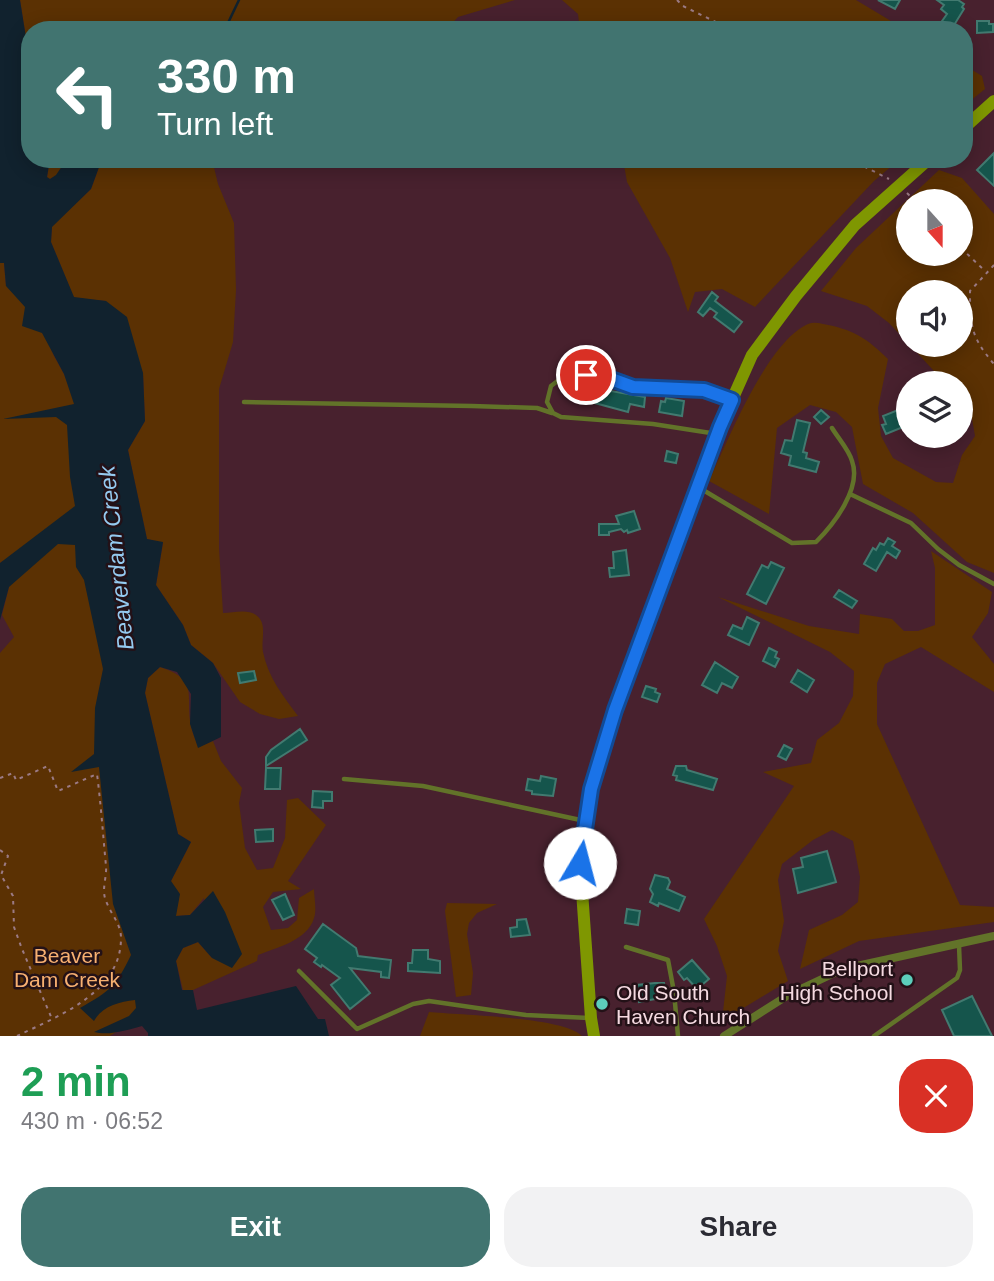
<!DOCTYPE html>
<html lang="en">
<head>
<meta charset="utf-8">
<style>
  body { margin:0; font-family:Arial,sans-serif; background:#f2f2f3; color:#2b2b33; height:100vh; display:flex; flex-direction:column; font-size:26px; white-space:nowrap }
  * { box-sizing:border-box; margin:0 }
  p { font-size:23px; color:#7c7c81 }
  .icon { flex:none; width:38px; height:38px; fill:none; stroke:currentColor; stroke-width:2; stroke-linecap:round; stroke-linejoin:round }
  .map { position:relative; height:1036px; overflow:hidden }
  .sheet { display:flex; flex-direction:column; background:#fff; flex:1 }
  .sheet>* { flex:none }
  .banner { position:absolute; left:21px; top:21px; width:952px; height:147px; border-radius:28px; box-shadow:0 4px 18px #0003; background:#417470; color:#fff; overflow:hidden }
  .needle { width:46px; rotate:159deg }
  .buttons { position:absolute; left:896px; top:189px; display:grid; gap:14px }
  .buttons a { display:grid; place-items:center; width:77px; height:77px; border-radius:50%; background:#fff; box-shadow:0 4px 18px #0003; font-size:35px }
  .pin { position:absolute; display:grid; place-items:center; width:60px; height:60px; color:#fff; margin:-30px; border:4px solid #fff; border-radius:50%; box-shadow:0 2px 7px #0007 }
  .me { position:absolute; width:77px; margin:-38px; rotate:8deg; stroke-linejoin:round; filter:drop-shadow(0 0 5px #0008) }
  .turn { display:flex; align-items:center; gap:24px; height:147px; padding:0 21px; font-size:32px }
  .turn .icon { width:91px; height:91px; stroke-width:2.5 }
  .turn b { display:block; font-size:49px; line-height:60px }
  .round { display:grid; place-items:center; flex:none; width:74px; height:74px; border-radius:28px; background:#f2f2f3 }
  .overview { display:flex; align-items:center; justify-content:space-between; height:119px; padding:0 21px }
  h1 { font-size:42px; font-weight:700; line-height:52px; color:#1e9e55 }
  .cta { display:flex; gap:14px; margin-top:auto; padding:14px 21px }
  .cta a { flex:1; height:80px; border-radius:28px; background:#417470; color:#fff; font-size:28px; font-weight:700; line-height:80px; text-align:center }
  .cta a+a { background:#f2f2f3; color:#2b2b33 }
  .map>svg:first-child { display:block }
  .green { fill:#5b3103; fill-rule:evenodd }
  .water { fill:#11222e }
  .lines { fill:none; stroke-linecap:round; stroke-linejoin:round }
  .stream { stroke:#11222e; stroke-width:2.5 }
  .building { fill:#15554c; stroke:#427a70; stroke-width:2 }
  .path { stroke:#9b7a84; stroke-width:2; stroke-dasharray:3.5 5; stroke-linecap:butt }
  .service { stroke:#627329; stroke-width:4.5 }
  .minor { stroke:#627329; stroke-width:8 }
  .secondary { stroke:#7f9701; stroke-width:12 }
  .route-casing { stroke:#114b97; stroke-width:18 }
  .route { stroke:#1a73e8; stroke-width:12 }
  .poi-dot { fill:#5ccebb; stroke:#231117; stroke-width:2.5 }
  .labels { text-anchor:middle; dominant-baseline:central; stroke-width:5; stroke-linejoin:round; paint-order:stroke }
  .park-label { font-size:21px; fill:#f8b071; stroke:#231117 }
  .poi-label { font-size:21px; fill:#f5dae1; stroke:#231117; text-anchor:end }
  .water-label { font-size:23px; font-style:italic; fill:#95caf0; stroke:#231117 }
</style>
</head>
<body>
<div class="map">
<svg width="994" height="1036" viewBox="0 0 994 1036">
  <rect width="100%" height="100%" fill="#48212e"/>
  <path class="green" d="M20 0H515L458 17 446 30H279L258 25 248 30H30V63Z
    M562 0H856L906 30H580L578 14Z
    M964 65 982 76 985 89 964 106Z
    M50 159H67L56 176 50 179 47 178Z
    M102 159H212L218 184 234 223 236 290 233 342 219 389V548L223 613C235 613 251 607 260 619 266 627 261 642 263 652 268 677 283 696 298 716L279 719 260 714 240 702 213 663 191 645 183 625 156 585 163 543 147 539 128 450 145 421 143 373 106 301 74 298 51 242 52 226 91 189Z
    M623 159H900L874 181 755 307 722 289 695 292 688 312 670 258 627 182Z
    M939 170 962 178 994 214V573L967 562 913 513 863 484 852 427 836 412 810 405 777 428 769 514 709 481C728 440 767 342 808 324 813 322 818 323 823 324 852 329 867 338 888 359L878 408 881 436 893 458 936 482 953 483 962 455 975 436 971 413 961 401V383H945L910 345H961V292H908V343L889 323 867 306 821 291 856 248ZM908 201H961V254H908Z
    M0 263H4L6 286 23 283 54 356 64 374 85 428 150 1010 110 1036H0V653L14 637 2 615 9 587 3 561 0 563Z
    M931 551 992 592 988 613 972 637 994 664V692L921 647 885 664 877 683V724L960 905 994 907V922L859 941 800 969 809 930 842 915 858 902 860 877 853 841 832 830 813 840 782 864 778 880 784 921 778 951 788 981 722 1021 727 976 717 946 704 919 794 786 763 772 811 763 817 740 839 723 853 696 854 671 830 652 718 597 809 626 859 634 860 614 892 619 904 631H918L935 625V568Z
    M160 667C200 680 185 696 191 725 192 733 196 740 198 747L213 741 221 761 242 788 239 803 245 848 257 870 273 868 285 838 287 800 298 798 326 825 288 881 301 889 273 892 263 907 271 930 288 928 297 920 299 898 314 889C314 897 317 910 314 918 308 940 276 948 258 955L257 961 193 990H183L176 961 183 948 198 942 212 958 204 898 190 915 176 916 171 881 191 842 178 834 145 693 148 678Z
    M447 903 497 904 477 913 469 923 467 934 473 973 471 995 456 997 445 911Z
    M429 1012C459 1015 564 1017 582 1036H420Z"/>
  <path class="water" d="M0 0H20L30 63V159H50L47 177 50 179 56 175 67 159H102L91 189 52 227 51 242 74 297 106 301 127 317 143 373 145 421 128 450 147 539 163 542 156 585 183 625 191 645 213 663 221 678V737L198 748 190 724 191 694 177 672 160 667 148 678 145 693 178 834 191 842 171 881 180 894 176 916 190 915 213 891 225 912 242 954 232 968 212 958 198 942 183 948 176 961 182 990H193L197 1010 296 986 318 1019H325L329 1036H148V1033L142 1026C127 1030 109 1036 94 1032L129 1016 136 1008 135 1000C119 1002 102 1006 94 1021L80 1008C110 991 116 986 131 955L113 904 99 767 71 772 94 754 95 708 103 669 84 580 76 567 75 545 58 544 9 587 0 620V563L75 506 70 477 67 425 56 417 3 419 74 404 64 374 42 333 22 326 25 307 6 286 4 263H0Z"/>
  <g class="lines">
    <path class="stream" d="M228 23 239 0"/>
  </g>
  <path class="building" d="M878 0H900L895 9Z
    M937 0H958L964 4 962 7 964 9 951 30 940 24 947 14 941 9 944 5Z
    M977 21H989V24H993V32L977 33Z
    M994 153V186L977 170Z
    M712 292 718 297 715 301 742 322 734 332 714 317 717 313 710 308 703 316 698 312Z
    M588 387 645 397 644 407 630 404 628 412 591 402 592 399 586 398Z
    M666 398 684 401 682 416 659 412 661 401 665 402Z
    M903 408 906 414 908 413V425L886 434 882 425 886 424 883 416Z
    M821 410 829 417 821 424 814 417Z
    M797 420 810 423 803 452 807 453 806 458 819 462 816 472 789 465 791 456 781 453 785 440 792 441Z
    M667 451 678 454 676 463 665 461Z
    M634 511 640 529 628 533 627 530 624 532 621 529 609 532V535H599V524H619L616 516Z
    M888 538 895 542 892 546 900 551 896 558 887 552 876 571 864 564 873 548 876 550 880 543 884 545Z
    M626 550 629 575 610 577 609 568H614L613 552Z
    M771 562 784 568 766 604 747 594 762 565 768 568Z
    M839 590 857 601 852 608 834 597Z
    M747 617 759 623 749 645 728 635 733 625 742 629Z
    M769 648 777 652 775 657 779 659 775 667 763 661Z
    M715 662 738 677 732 688 722 683 717 693 702 685Z
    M798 670 814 680 807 692 791 682Z
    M254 671 256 680 240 683 238 673Z
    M646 686 656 689 655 692 660 694 657 702 642 697Z
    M300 729 307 740 266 766V757L271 750Z
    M784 745 792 749 786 760 778 756Z
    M676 766H686L687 770 717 779 713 790 676 780 677 776 673 775Z
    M266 768H281L280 789H265Z
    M541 776 556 779 553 796 532 794V791L526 790 528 779 540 781Z
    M313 791 332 792V801H323V808L312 807Z
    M273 829V841L256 842 255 830Z
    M827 851 836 882 798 893 793 869 803 867 801 858Z
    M655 875 668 878 670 882 667 889 685 897 679 911 659 903 658 906 650 902 653 894 650 889Z
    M285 894 294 915 283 920 272 900Z
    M627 909 640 911 638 925 625 923Z
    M526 919 530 935 511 937 510 928 517 927V920Z
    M323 924 356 948 358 956 391 960 389 978 381 977V972L350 968 370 993 350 1009 331 985 340 978 322 965 321 967 314 962 317 958 305 949Z
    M413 950H428V959L440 961V973L408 971V963H412Z
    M692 960 709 979 697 989 687 978 684 980 678 972Z
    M655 983H664L666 997 639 1002 637 985Z
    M972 996 992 1036H954L942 1010Z"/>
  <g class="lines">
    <path class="path" d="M677 0 683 6 732 30
      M849 159 889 179
      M907 193 915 201
      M961 248 985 271
      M994 265 970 291C970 326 971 337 994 364
      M0 778 13 773 16 780 48 766 58 791 97 774C101 805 103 835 106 866 107 876 102 888 105 898 109 912 121 923 121 938 121 993 58 1016 17 1036
      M0 850 8 856 1 875 13 896 14 927 22 949 52 1019"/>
    <path class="service" d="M244 402 472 406 537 408 552 413
      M717 434 653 424 561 417 553 413 547 402 551 386 564 376 600 375 633 387 704 390 731 400
      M698 487 792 543 816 542C834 524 862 488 852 461 849 450 838 438 832 428
      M850 494 911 523 938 549 959 565 994 584
      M344 779 423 786 585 821
      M626 947 668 960 674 992 678 1036
      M299 971 357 1029 413 1004 429 1001 526 1015 589 1018
      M874 1036 957 978 960 970 959 945"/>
    <path class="minor" d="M724 1036 790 994 843 969 994 936"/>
    <path class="secondary" d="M964 128 994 101
      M594 1036 591 1018 580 863 591 789 615 710 720 427 752 355 796 296 855 225 929 159"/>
  </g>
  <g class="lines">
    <defs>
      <path id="route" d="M580 863 591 789 615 710 720 427 732 400 704 390 633 387 600 375H586"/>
    </defs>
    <use href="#route" class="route-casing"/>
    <use href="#route" class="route"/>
  </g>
  <g class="poi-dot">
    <circle cx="907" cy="980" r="7"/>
    <circle cx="602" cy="1004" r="7"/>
  </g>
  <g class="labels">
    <g class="park-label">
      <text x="67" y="955">Beaver<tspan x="67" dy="24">Dam Creek</tspan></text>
    </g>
    <g class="poi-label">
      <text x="893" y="968">Bellport<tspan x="893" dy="24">High School</tspan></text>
      <text x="616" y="992" text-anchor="start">Old South<tspan x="616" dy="24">Haven Church</tspan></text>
    </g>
    <g class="water-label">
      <text transform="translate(116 558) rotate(-96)">Beaverdam Creek</text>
    </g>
  </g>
</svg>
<div class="buttons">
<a><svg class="needle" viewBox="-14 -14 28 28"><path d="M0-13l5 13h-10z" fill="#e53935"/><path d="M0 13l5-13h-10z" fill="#7c7c81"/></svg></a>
<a><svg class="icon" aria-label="sound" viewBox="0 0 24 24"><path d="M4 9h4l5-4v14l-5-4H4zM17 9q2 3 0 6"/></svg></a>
<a><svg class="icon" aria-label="layers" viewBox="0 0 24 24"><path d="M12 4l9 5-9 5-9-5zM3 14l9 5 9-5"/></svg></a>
</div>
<div class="pin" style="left:586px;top:375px;background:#d93025"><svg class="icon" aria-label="arrive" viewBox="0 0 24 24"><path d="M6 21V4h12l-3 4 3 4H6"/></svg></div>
<svg class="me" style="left:580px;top:863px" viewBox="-20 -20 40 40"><circle r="19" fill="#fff"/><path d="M0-13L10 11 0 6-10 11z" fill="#1a73e8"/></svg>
<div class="banner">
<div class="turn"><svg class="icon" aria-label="left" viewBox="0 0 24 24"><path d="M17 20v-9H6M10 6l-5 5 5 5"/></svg><div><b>330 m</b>Turn left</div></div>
</div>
</div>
<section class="sheet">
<div class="overview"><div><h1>2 min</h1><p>430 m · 06:52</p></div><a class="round" style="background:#d93025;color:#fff"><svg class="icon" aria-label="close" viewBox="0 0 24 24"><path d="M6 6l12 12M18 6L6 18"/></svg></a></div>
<div class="cta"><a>Exit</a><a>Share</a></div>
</section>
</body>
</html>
